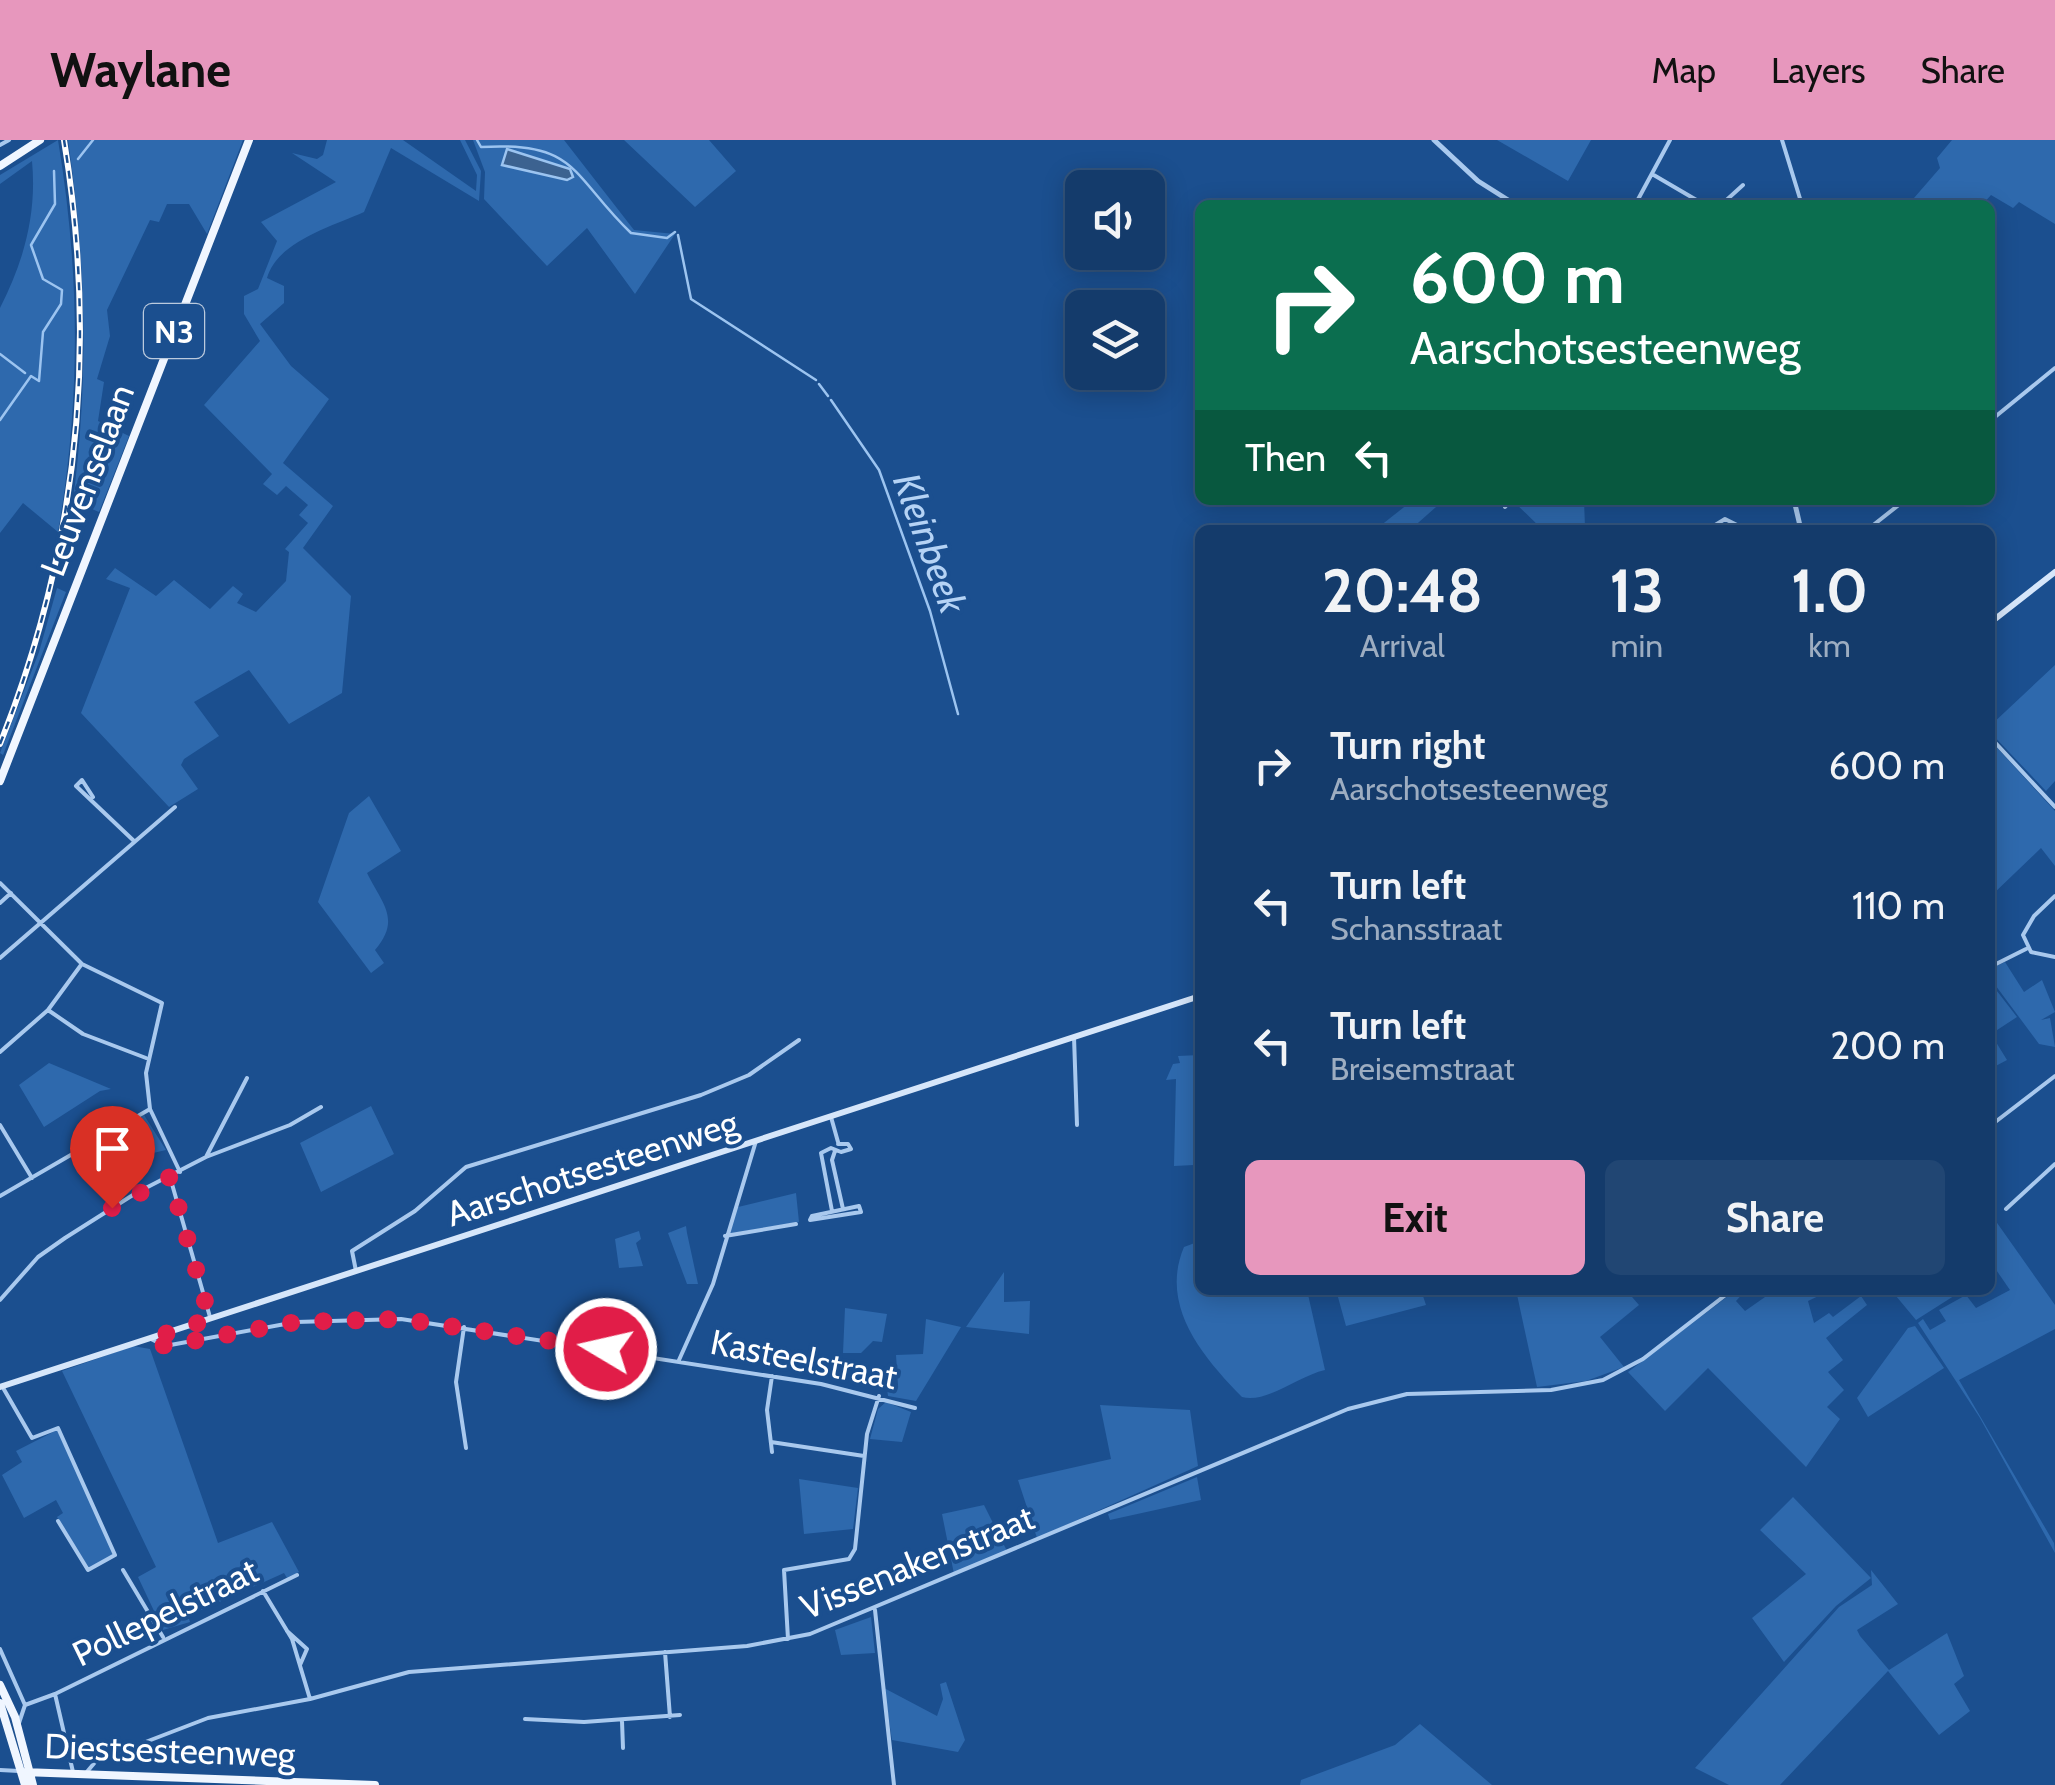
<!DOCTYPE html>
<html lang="en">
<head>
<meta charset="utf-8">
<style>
  body { margin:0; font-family:Cabin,sans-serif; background:#214673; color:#f1f3f6; height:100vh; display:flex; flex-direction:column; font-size:38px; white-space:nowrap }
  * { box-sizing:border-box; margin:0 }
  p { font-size:32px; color:#9dadc1 }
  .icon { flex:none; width:55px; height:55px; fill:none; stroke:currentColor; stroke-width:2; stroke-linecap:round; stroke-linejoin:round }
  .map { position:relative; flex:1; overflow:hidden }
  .details { position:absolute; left:1195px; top:385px; width:800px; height:770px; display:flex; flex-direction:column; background:#143b6b; border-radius:15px; box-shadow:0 5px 25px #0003,0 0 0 2px #33557e }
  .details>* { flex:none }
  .top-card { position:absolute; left:1195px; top:60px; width:800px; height:305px; border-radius:15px; box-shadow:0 5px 25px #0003,0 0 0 2px #33557e; background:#0b6e4f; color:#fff; overflow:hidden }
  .tools { position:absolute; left:1065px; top:30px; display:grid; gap:20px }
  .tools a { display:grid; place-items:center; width:100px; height:100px; border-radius:15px; background:#143b6b; box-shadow:0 5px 25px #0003,0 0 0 2px #33557e; font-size:50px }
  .pin { position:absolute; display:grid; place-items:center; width:85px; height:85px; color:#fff; margin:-102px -42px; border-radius:50% 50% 50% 0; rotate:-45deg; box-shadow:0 0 10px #0007 }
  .pin .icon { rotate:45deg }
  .me { position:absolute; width:110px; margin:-55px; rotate:279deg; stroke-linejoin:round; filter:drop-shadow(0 0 8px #0008) }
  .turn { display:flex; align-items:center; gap:35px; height:210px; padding:0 50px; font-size:45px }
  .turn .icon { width:130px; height:130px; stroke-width:2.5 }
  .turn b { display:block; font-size:70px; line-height:85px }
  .then { display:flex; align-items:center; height:95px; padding:0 50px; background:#0003; gap:20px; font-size:38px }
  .eta { display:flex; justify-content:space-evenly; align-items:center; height:170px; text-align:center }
  .eta b { font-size:60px; font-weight:700; line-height:70px }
  .action { display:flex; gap:20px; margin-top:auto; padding:20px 50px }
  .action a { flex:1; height:115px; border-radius:15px; background:#e797bd; color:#111; font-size:40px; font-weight:700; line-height:115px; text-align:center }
  .action a+a { background:#214673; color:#f1f3f6 }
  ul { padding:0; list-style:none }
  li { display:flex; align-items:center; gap:30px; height:140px; padding:0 50px }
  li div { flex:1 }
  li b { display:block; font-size:38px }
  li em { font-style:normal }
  header { display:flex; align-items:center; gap:60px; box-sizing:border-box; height:140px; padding:0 50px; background:#e797bd; color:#111 }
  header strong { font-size:48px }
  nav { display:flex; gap:55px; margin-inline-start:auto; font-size:35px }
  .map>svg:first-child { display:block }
  .green { fill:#2e69ad }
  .water { fill:#3c6290; stroke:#9cc4f0; stroke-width:2.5 }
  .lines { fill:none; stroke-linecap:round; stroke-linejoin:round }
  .stream { stroke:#9cc4f0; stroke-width:2.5 }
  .minor { stroke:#a9c9ee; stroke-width:4 }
  .tertiary { stroke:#a9c9ee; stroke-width:5 }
  .secondary { stroke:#d6e6fa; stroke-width:6 }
  .primary { stroke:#f0f6ff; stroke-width:8 }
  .rail-casing { stroke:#fff; stroke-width:6 }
  .rail { stroke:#1b4f8f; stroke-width:2.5; stroke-dasharray:8; stroke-linecap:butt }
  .route { stroke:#e11d48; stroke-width:18; stroke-dasharray:0 32.4 }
  .labels { text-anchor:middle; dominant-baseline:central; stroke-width:8; stroke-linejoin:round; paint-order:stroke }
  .shield { fill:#1b4f8f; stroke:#bbcadd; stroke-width:2.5 }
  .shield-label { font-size:32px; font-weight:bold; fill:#fff }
  .street-label { font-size:35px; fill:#fff; stroke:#1b4f8f }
  .water-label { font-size:38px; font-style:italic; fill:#b5d3f5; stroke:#1b4f8f }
</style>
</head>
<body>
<header>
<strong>Waylane</strong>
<nav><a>Map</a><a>Layers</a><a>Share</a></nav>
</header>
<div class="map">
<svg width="2055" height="1645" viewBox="0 0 2055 1645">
  <rect width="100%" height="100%" fill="#1b4f8f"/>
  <path class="green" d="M58 0C80 132 81 260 58 392L23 363 0 393V168C24 121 37 74 32 21L0 44V35Z
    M68 0H243L207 94 189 64H167L159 82 150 80 107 170 110 196 97 239 104 242 98 281 129 296 99 372 73 361C89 238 86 122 68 0Z
    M327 0H403L476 51 477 35 460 0H465L481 31 479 61 391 8 364 72C331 87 278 101 267 138L284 146V163L260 184 291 226 329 259 283 323 333 366 303 408 351 456 342 553 289 584 249 530 194 562 219 596 184 619 181 625 198 649 169 667 81 573 130 448 106 439 115 428 156 456 174 440 210 469 233 446 243 454 237 463 256 472 286 441 289 412 285 409 308 383 299 375 308 365 286 346 277 355 263 344 272 334 204 265 260 201 244 174V156L258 149 277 101 261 82 336 42 292 13 317 19 323 15Z
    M473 0H564L634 90 675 94 635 154 587 88 547 126 484 59 485 32Z
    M624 0H709L736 31 695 67Z
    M1497 0H1591L1568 41Z
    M1952 0H2055V84L2019 62 2013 68 1991 55 1982 65H1925L1914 58 1940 28 1937 18Z
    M1413 360H1430L1436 367 1410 390H1375Z
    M1512 360H1584L1585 387 1592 390H1543Z
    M57 448 66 452 3 615 0 613 39 512Z
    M2055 525V641L2046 651 1990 592V586Z
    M1990 600 2055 671V726L2041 708 1991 756 1995 768 1990 772Z
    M369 656 401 711 367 733C383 765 401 779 375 810L384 823 371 833 318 762 349 673Z
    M2005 822 2024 852 2042 840 2055 872 2041 880 2050 878 2055 907 2039 904 1990 838V829Z
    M1990 842 2017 877 1991 894 2007 920 1990 929Z
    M1200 906V1072L1194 1025 1174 1026 1176 939 1166 940 1173 924 1180 923 1178 916 1199 915Z
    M49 923 111 949 100 951 44 987 19 945Z
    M371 966 394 1014 321 1052 300 1003Z
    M144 975 166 1010 136 1017 121 988Z
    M796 1053 799 1082 728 1094 734 1068Z
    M1995 1080 2055 1165V1189L1959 1240 2054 1403 2055 1413 1980 1278 1918 1183 1923 1179 1930 1190 1946 1181 1939 1170 1966 1155 1976 1168 2010 1150 1990 1121V1085Z
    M686 1086 687 1093 698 1144H687L668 1093Z
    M639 1091 641 1099 636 1103 643 1126 619 1128 615 1099Z
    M1200 1101V1150H1307L1325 1230C1298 1236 1266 1264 1242 1257 1203 1217 1159 1166 1184 1107Z
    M1004 1132V1162L1030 1161 1029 1194 966 1187Z
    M1336 1150H1421L1426 1165 1346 1186Z
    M1516 1150H1626L1639 1165 1600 1197 1624 1227 1586 1241 1537 1247Z
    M1736 1150H1746L1736 1161 1745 1171 1775 1150H1831L1808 1161 1814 1183 1829 1173 1833 1177 1861 1156 1867 1165 1826 1198 1843 1220 1828 1232 1844 1250 1827 1267 1840 1279 1806 1327 1708 1228 1665 1271 1628 1232Z
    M1904 1150H1956L1957 1154 1916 1180 1896 1156Z
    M845 1168 887 1174 882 1202 873 1201 861 1213H843Z
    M926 1179 961 1187 916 1261 888 1256 887 1248 898 1245 896 1215 923 1214Z
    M1915 1186 1944 1228 1868 1277 1857 1258 1908 1188Z
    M133 1206 150 1209 218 1403 272 1382 299 1432 287 1438 284 1433 188 1476 190 1482 163 1490 138 1437 156 1427 62 1231Z
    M886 1262 911 1272 902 1302 870 1299 878 1269Z
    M1100 1265 1190 1270 1198 1326 1037 1398 1018 1340 1111 1319Z
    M57 1290 114 1414 89 1428 57 1377 63 1373 56 1360 24 1378 2 1335 22 1322 16 1311Z
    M1197 1337 1201 1360 1110 1380 1108 1374Z
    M799 1339 858 1348 853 1389 804 1394Z
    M1793 1357 1871 1438 1836 1466 1784 1522 1752 1478 1806 1434 1760 1390Z
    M984 1365 1007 1411 954 1434 942 1374Z
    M1871 1430 1898 1464 1857 1490 1860 1496 1889 1530 1947 1493 1964 1536 1954 1544 1970 1571 1939 1595 1888 1531 1780 1645H1729L1695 1628 1839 1467 1872 1445Z
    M871 1477 875 1513 841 1515 835 1490Z
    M946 1542 965 1600 958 1612 892 1600 884 1548 937 1576 943 1559 940 1544Z
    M1420 1584 1492 1645H1300L1301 1640 1395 1605Z"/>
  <path class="water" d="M507 9 570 29 573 37 567 40 502 25Z"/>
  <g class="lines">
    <path class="stream" d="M477 0 481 7C578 1 571 35 631 93L667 98 675 92
      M78 19 93 0
      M678 95 691 159 816 240
      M0 214 25 233
      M819 244 828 256
      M831 260 879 330 930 471 958 574
      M0 280 31 236 39 241 43 192 61 164 62 150 43 139 31 105 55 64 54 31"/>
    <path class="minor" d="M1782 0 1802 65
      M0 5 9 0
      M1652 34 1705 65
      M1635 65 1670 0
      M1721 65 1743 45
      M1990 281 2055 228
      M1505 367 1511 360
      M1707 390 1725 379 1747 390
      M1867 390 1905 360
      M1990 597 2055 667
      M93 657 82 640 76 646 134 701
      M0 743 82 824 162 863 146 933 150 969 180 1032
      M2055 756 2034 776 2023 795 2031 812 2055 817
      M0 763 11 753
      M0 818 175 667
      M1990 827 2026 809
      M48 870 83 894 146 918
      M1074 897 1077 985
      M0 912 48 870 81 825
      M831 977 838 1002
      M0 985 32 1038
      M1990 986 2055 936
      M835 1011 832 1020 843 1069
      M206 1017 290 985 321 967
      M170 1037 210 1177
      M0 1056 150 969
      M859 1066 861 1072 810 1080 812 1076Z
      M2006 1069 2055 1024
      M832 1071 821 1013 831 1008 841 1012 851 1009 848 1004H838
      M725 1096 796 1084
      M356 1131 352 1111 415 1071 466 1027 701 955 749 935 799 900
      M1889 1150 1890 1151
      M0 1160 38 1117 65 1098 136 1053 206 1017 247 938
      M464 1187 456 1242 466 1308
      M151 1199 165 1206 296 1182 401 1179 821 1244 915 1268
      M679 1220 713 1144 756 1001
      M772 1236 767 1270 772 1312
      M2 1246 32 1298 58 1288 115 1415 88 1430 58 1381
      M771 1302 864 1316
      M123 1430 163 1497
      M263 1451 292 1499 310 1559
      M875 1470 894 1645
      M287 1491 307 1509 300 1525
      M788 1499 784 1430 849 1419 855 1409 867 1294 879 1256
      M0 1509 25 1565 19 1583
      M665 1512 670 1577
      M55 1554 73 1632
      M25 1565 55 1554 297 1435
      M525 1579 584 1582 680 1575
      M622 1581 623 1608
      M0 1630 19 1631
      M86 1633 96 1621 208 1578 310 1559 409 1532 747 1506 810 1494 1348 1269 1407 1254 1551 1250 1603 1240 1643 1219 1732 1150"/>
    <path class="tertiary" d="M1434 0 1478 41 1516 65
      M1794 360 1801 390"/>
    <path class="secondary" d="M1990 483 2055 432
      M0 1247 1200 856"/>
    <path class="primary" d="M0 26 40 0
      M0 641 249 0
      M0 1545 15 1577 33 1645
      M0 1563 25 1645
      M23 1632 375 1645"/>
    <defs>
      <path id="rail" d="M0 604C78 409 98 207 64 0"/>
    </defs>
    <use href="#rail" class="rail-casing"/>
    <use href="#rail" class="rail"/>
  </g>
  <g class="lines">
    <path class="route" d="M112 1068 170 1037 210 1179 150 1199 165 1206 296 1182 401 1179 606 1209"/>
  </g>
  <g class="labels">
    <rect class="shield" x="144" y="164" width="60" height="54" rx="8"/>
    <g class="shield-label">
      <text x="174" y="191">N3</text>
    </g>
    <g class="street-label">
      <text transform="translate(87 340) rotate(-69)">Leuvenselaan</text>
      <text transform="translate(592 1028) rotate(-18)">Aarschotsesteenweg</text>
      <text transform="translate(804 1219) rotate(11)">Kasteelstraat</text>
      <text transform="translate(917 1422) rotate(-22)">Vissenakenstraat</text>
      <text transform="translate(165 1472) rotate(-26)">Pollepelstraat</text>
      <text transform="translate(170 1610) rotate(2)">Diestsesteenweg</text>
    </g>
    <g class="water-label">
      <text transform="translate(930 403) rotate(70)">Kleinbeek</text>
    </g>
  </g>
</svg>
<div class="tools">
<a><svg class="icon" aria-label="sound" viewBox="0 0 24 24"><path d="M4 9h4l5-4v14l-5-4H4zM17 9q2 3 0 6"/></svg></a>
<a><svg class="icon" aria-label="layers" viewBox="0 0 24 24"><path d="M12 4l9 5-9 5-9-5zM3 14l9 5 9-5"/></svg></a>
</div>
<div class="pin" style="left:112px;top:1068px;background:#d93025"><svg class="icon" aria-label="arrive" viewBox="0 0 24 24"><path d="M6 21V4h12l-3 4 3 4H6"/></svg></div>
<svg class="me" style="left:606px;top:1209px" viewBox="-20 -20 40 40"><circle r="17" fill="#e11d48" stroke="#fff" stroke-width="3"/><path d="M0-11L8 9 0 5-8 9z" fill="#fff"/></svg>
<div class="top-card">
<div class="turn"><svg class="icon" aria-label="right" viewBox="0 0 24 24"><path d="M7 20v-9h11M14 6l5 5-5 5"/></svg><div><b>600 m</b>Aarschotsesteenweg</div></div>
<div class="then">Then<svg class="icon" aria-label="left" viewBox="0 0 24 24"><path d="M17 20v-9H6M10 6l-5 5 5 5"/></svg></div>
</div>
<section class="details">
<div class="eta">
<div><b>20:48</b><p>Arrival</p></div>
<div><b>13</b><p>min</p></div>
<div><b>1.0</b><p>km</p></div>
</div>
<ul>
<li><svg class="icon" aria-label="right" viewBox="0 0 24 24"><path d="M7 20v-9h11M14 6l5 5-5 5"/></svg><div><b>Turn right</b><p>Aarschotsesteenweg</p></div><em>600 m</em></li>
<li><svg class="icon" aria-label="left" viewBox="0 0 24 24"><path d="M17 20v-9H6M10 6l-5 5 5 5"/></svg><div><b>Turn left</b><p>Schansstraat</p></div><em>110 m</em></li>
<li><svg class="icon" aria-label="left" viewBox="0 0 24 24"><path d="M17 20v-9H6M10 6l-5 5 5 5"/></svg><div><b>Turn left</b><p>Breisemstraat</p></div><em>200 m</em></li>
</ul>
<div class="action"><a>Exit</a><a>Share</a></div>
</section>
</div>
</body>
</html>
